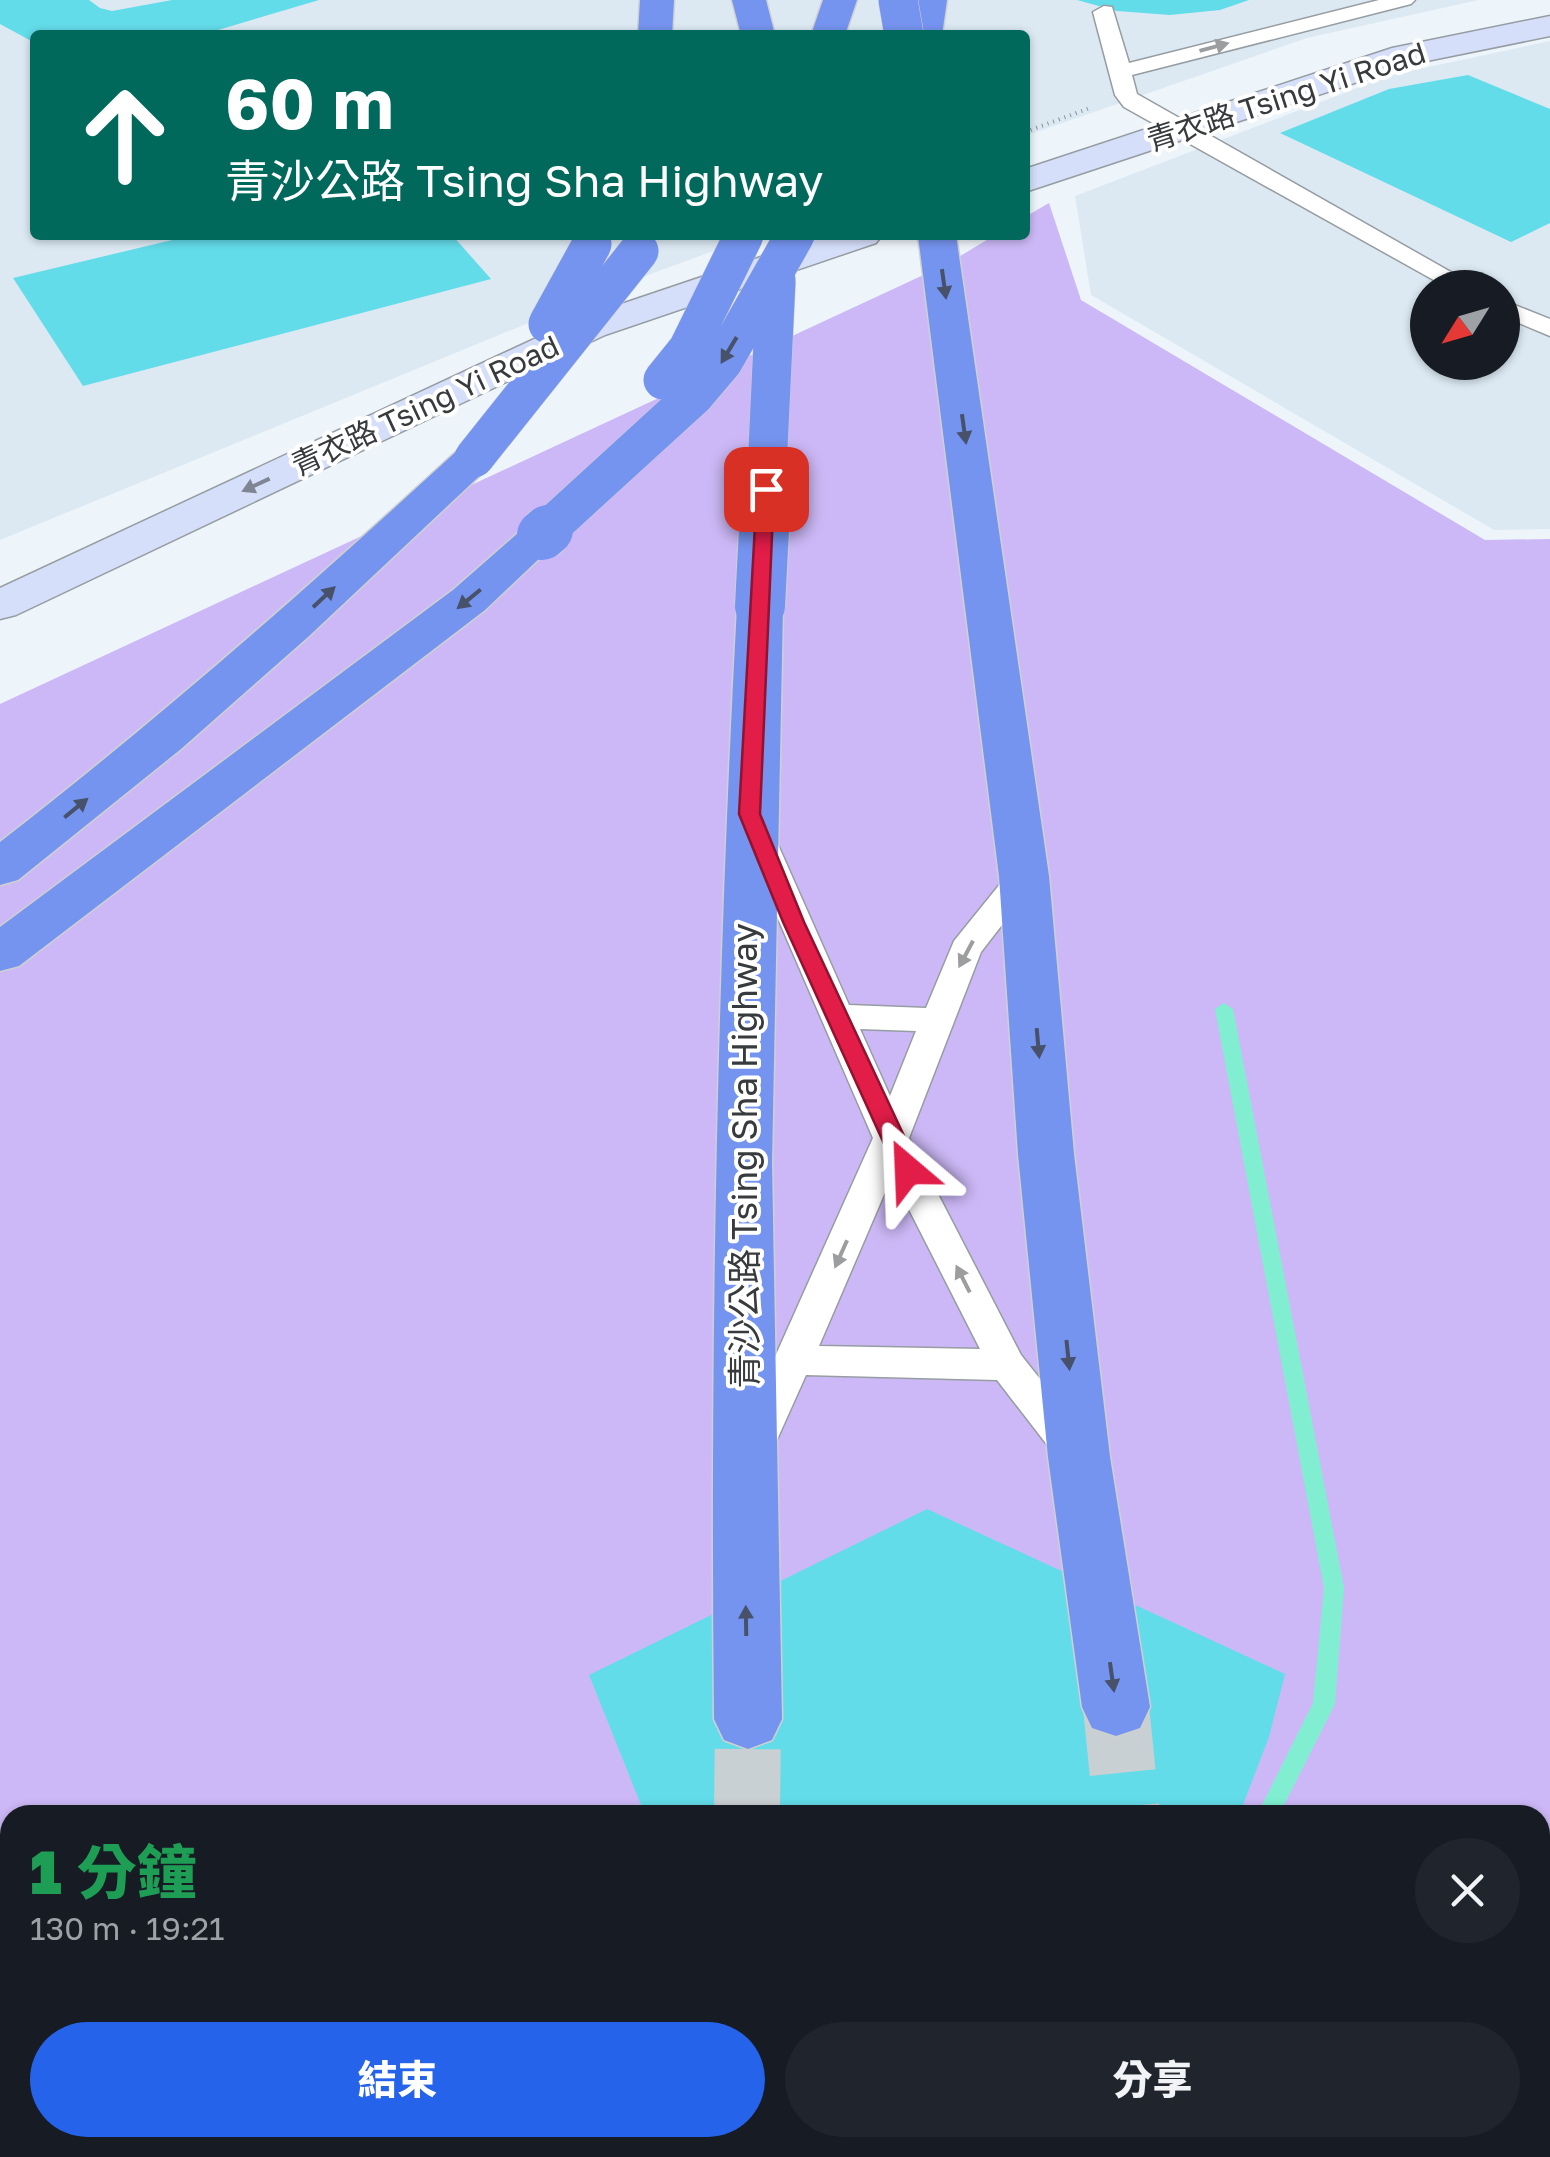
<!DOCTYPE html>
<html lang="zh-TW">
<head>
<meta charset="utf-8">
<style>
  body { margin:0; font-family:"Golos Text","Noto Sans TC",sans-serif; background:#20242c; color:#f1f3f6; height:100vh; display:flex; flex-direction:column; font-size:38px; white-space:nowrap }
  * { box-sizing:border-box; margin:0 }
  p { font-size:32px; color:#9ea1a6 }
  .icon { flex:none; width:55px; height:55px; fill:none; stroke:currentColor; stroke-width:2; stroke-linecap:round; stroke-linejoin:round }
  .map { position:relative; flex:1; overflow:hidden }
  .drawer { position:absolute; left:0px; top:1805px; width:1550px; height:352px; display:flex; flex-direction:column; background:#171b24; border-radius:30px 30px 0 0; box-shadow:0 2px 8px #0004 }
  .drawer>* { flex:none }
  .banner { position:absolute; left:30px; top:30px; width:1000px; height:210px; border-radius:10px; box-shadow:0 2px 8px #0004; background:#00695c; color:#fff; overflow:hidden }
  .needle { width:65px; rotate:233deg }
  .buttons { position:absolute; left:1410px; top:270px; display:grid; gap:20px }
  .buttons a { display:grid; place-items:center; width:110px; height:110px; border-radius:50%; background:#171b24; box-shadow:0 2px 8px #0004; font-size:50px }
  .pin { position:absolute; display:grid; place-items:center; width:85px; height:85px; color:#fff; margin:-42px; border-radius:20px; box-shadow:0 5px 15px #0006 }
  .me { position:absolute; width:110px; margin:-55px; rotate:334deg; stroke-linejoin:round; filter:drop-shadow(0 0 8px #0008) }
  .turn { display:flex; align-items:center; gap:35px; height:210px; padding:0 30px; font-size:45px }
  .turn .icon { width:130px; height:130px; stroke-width:2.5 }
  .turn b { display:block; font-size:70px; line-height:85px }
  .round { display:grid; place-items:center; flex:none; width:105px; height:105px; border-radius:52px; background:#20242c }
  .overview { display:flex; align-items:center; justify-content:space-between; height:170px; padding:0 30px }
  h1 { font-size:60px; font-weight:800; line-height:75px; color:#1e9e55 }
  .action { display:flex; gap:20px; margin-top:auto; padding:20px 30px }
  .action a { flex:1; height:115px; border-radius:60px; background:#2563eb; color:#fff; font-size:40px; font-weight:800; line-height:115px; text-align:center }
  .action a+a { background:#20242c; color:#f1f3f6 }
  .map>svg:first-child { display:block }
  .built { fill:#dce9f3; fill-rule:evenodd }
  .forest { fill:#ccb8f6; fill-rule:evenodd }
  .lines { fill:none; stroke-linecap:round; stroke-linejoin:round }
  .stream { fill:#82eed1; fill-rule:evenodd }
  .building { fill:#63dcea }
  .highway-tunnel { stroke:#c9d0d4; stroke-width:66; stroke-dasharray:66 34; stroke-linecap:butt }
  .lane-casing { stroke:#969da2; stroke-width:3 }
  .secondary-casing { stroke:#969da2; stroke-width:3 }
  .highway-casing { stroke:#cfd0d0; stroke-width:3 }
  .path { stroke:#8c9195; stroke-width:4; stroke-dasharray:1 5; stroke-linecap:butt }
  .lane { fill:#fff; fill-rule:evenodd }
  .secondary { fill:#d6dffa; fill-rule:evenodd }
  .highway { fill:#7594f0; fill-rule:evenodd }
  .highway-bridge-far1-casing { stroke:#cfd0d0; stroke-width:40; stroke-linecap:butt }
  .highway-bridge-casing { stroke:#cfd0d0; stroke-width:52; stroke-linecap:butt }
  .highway-bridge-far1 { stroke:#7594f0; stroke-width:39 }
  .highway-bridge { stroke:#7594f0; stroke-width:50 }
  .oneway { fill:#9c9d9e }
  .oneway2 { fill:#47516a }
  .oneway3 { fill:#7f8592 }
  .route { fill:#e11d48; stroke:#92132f; stroke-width:2.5 }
  .labels { text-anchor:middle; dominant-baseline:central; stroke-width:8; stroke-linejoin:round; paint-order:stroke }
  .far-street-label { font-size:30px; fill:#383b3d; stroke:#fff }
  .street-label { font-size:35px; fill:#383b3d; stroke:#fff }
</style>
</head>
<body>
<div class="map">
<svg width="1550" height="2157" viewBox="0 0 1550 2157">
  <rect width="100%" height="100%" fill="#edf5fa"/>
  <path class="built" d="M0 0H1479L1307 38 1025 136V35H35V235H757L621 285 0 540Z
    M1550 41V529L1494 530 1091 295 1075 196 1391 75ZM1428 288H1502V362H1428Z"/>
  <path class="forest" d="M1049 203 1081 300 1485 540 1550 539V2157H0V704L947 264 995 235H1025V217ZM10 1815H1540V2148H10Z"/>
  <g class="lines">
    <path class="stream" d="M1224 1003 1233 1009 1344 1588 1335 1704 1279 1815H1257L1313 1703 1324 1588 1215 1009Z
      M1087 2148H1113L1109 2157H1084Z"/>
  </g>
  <path class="building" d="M0 0H89L100 8 112 11 172 0H319L201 35H35V43L0 24Z
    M1077 0H1249L1220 10 1170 15 1117 11Z
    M1468 75 1550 109V223L1511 242 1280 133 1389 89Z
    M193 235H452L491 279 83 386 13 278Z
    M927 1509 1285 1674 1269 1737 1239 1815H645L589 1675Z"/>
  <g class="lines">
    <path class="highway-tunnel" d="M1116 1707 1127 1815
      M747 1815 748 1719
      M744 2148V2157
      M1161 2148 1162 2157"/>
    <defs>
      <path id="lane" d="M1379 0H1415L1411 4 1132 75 1137 94 1479 288H1448L1124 107 1115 95 1093 12 1104 6 1112 7 1129 63Z
        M1502 300 1550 319V336L1502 316Z
        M759 828 770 831 775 838 849 1005 926 1008 954 941 1013 868 1024 865 1035 868 1040 876 981 952 909 1138 1021 1355 1086 1437 1092 1448 1086 1459 1072 1464 1058 1459 997 1380 806 1375 771 1453 757 1458 743 1453 737 1442 873 1138 743 838 748 831ZM860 1029 916 1031 890 1096ZM892 1176 980 1349 819 1346Z"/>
      <path id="secondary" d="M1550 16V36L1412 64 1025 192V169L1392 48Z
        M826 235H882L876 243 605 335 16 615 0 619V588L577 319Z"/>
      <path id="highway" d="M640 0H674L672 35H638Z
        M732 0H766L775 35H741Z
        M823 0H857L845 35H811Z
        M913 0H947L942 35H908Z
        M918 235H956L1049 876 1074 1154 1110 1457 1150 1707 1140 1728 1116 1736 1092 1728 1082 1707 1048 1457 1018 1154 999 876Z
        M474 445 489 449 495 458 489 467 308 637 181 749 18 880 0 885V842C160 718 310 586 459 449Z
        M542 522 558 526 564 535 485 610 19 966 0 971V927L453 590 526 526Z
        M760 592 776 596 783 606 772 1163 782 1719 772 1740 748 1749 724 1740 714 1719C710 1348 717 977 737 606L744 596Z"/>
    </defs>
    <use href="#lane" class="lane-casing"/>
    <use href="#secondary" class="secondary-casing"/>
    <use href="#highway" class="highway-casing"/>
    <path class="path" d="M1025 132 1090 108"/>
    <use href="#lane" class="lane"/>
    <use href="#secondary" class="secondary"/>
    <use href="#highway" class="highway"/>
    <defs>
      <path id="highway-bridge-far1" d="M898 0 904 35
        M548 324 592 244
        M663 380 688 349 744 235
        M474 458 639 251
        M545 532 695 395 723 362 795 235
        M764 532 776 280"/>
      <path id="highway-bridge" d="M542 535 548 530
        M760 606 764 530"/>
    </defs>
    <use href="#highway-bridge-far1" class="highway-bridge-far1-casing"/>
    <use href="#highway-bridge" class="highway-bridge-casing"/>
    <use href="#highway-bridge-far1" class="highway-bridge-far1"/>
    <use href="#highway-bridge" class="highway-bridge"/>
  </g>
  <defs><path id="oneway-solid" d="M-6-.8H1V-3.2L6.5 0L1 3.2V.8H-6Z" transform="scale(2.5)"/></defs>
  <g class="oneway">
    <use href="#oneway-solid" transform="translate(1214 47) rotate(-15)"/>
    <use href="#oneway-solid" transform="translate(966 954) rotate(118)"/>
    <use href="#oneway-solid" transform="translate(841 1254) rotate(114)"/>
    <use href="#oneway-solid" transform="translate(963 1279) rotate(-117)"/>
  </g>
  <g class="oneway2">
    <use href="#oneway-solid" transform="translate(944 284) rotate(82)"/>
    <use href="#oneway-solid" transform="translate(729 350) rotate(121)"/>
    <use href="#oneway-solid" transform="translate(964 429) rotate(82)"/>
    <use href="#oneway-solid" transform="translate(324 597) rotate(-43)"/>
    <use href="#oneway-solid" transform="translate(469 599) rotate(141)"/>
    <use href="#oneway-solid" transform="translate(76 808) rotate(-39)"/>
    <use href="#oneway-solid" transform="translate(1038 1043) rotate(85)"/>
    <use href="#oneway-solid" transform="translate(1068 1355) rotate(84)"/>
    <use href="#oneway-solid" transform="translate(746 1621) rotate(-91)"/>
    <use href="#oneway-solid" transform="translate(1112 1677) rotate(82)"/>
  </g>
  <use class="oneway3" href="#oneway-solid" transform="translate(256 485) rotate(155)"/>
  <path class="route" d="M766 484 774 489 760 814 804 922 920 1170 908 1179 896 1170 783 922 739 814 757 489Z"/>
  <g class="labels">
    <g class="far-street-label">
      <text transform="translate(1286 96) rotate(-18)">青衣路 Tsing Yi Road</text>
      <text transform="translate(425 405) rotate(-25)">青衣路 Tsing Yi Road</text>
    </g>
    <g class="street-label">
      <text transform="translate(744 1156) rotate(-90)">青沙公路 Tsing Sha Highway</text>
    </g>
  </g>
</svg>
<div class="buttons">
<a><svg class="needle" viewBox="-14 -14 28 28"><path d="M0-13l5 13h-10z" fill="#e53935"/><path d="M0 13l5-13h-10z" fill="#9ea1a6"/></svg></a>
</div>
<div class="pin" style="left:766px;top:489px;background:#d93025"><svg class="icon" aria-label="arrive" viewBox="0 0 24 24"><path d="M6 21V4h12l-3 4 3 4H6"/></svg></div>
<svg class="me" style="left:908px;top:1170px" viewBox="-20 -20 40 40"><path d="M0-17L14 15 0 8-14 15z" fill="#e11d48" stroke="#fff" stroke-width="4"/></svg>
<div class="banner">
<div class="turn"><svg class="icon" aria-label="ahead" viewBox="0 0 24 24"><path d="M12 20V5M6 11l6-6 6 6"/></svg><div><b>60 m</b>青沙公路 Tsing Sha Highway</div></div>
</div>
<section class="drawer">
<div class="overview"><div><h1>1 分鐘</h1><p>130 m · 19:21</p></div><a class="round"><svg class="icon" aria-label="close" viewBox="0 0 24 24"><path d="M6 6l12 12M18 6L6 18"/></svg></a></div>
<div class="action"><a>結束</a><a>分享</a></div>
</section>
</div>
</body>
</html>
